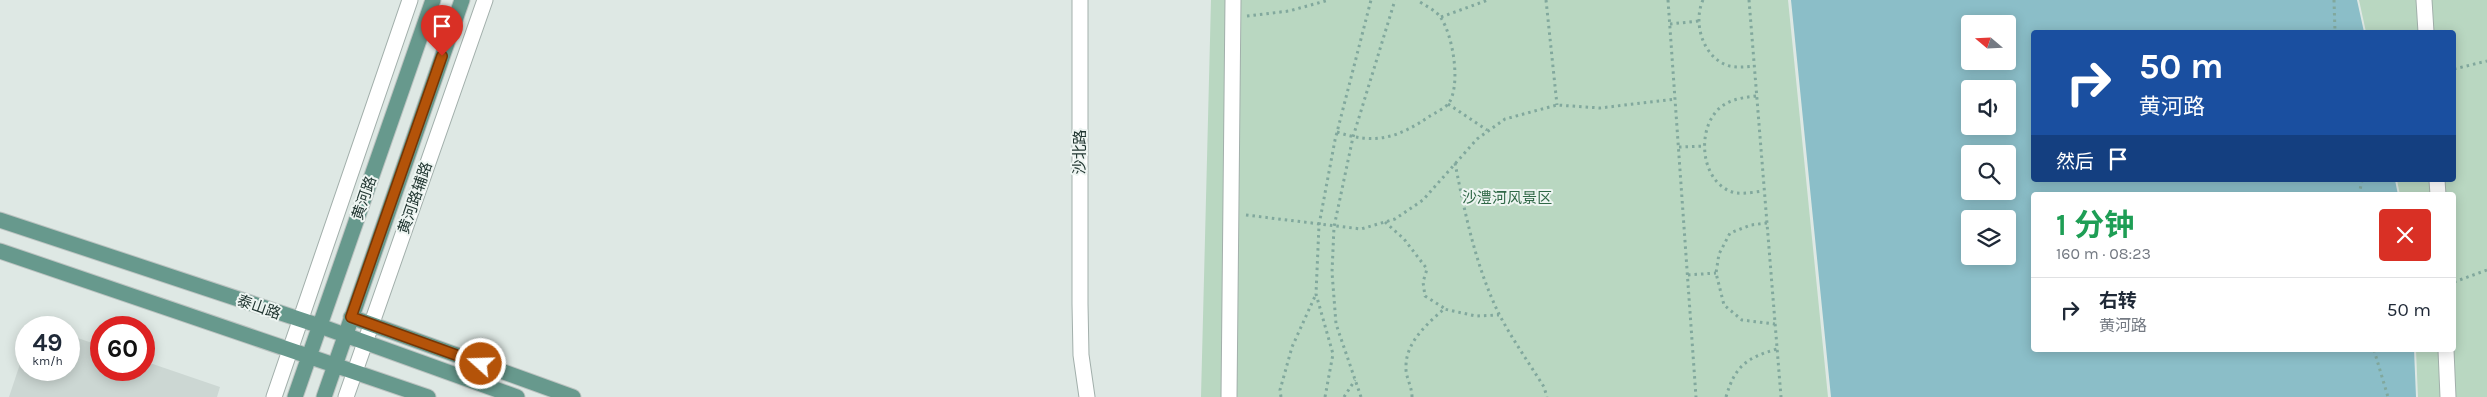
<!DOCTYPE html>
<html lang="zh">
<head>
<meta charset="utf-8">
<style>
  body { margin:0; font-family:Karla,"Noto Sans SC",sans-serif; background:#f6f6f7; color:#1f2937; height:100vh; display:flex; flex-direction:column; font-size:19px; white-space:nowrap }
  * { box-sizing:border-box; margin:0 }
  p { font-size:16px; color:#747a83 }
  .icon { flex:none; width:28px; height:28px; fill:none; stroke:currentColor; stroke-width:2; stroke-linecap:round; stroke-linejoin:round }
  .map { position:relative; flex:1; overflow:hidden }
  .sheet { position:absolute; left:2031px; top:192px; width:425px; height:160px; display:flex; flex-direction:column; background:#fff; border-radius:5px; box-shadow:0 2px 12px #0003 }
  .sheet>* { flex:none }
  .hud { position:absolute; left:2031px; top:30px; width:425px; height:152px; border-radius:5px; box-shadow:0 2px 12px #0003; background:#1a4fa0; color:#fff; overflow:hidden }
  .needle { width:32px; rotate:289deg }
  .tools { position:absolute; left:1961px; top:15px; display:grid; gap:10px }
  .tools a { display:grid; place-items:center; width:55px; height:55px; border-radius:5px; background:#fff; box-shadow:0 2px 12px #0003; font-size:25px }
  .speed { position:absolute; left:15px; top:316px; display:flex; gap:10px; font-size:25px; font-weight:700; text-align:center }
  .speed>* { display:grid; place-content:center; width:65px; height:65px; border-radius:50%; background:#fff; box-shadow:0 2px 12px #0003; line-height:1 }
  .speed small { font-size:12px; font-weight:400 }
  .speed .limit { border:8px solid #d22; background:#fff; color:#111 }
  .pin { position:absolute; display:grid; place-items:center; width:42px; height:42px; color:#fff; margin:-51px -21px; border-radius:50% 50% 50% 0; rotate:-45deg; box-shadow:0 0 5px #0007 }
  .pin .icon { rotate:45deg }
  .me { position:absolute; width:55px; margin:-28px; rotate:290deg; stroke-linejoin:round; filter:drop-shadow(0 0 4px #0008) }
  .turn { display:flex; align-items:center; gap:18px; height:105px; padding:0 25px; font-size:22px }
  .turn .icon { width:65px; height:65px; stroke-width:2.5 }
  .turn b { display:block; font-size:35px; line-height:42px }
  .then { display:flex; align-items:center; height:48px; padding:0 25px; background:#0003; gap:10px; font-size:19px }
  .round { display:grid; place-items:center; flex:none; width:52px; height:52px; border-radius:5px; background:#f6f6f7 }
  .headline { display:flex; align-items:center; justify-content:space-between; height:85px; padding:0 25px }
  h1 { font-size:30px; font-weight:700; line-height:38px; color:#1e9e55 }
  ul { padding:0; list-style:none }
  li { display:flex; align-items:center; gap:15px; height:65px; padding:0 25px; border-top:1px solid #e0e1e3 }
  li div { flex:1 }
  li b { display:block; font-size:19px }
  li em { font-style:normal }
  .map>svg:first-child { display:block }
  .built { fill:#ccd7d3 }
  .green { fill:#b9d7c1 }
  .water { fill:#8bbec8; fill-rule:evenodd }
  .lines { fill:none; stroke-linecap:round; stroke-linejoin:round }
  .minor-casing { stroke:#a2afab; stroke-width:17 }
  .major-casing { stroke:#bcc3c1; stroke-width:17 }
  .path { stroke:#81a89d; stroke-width:3; stroke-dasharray:2.5 4; stroke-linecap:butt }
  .minor { stroke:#fff; stroke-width:15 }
  .major { stroke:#67998d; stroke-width:15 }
  .route-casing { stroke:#753606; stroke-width:12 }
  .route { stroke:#b45309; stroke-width:9 }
  .labels { text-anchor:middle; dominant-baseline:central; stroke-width:4; stroke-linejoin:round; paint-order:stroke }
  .street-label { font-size:15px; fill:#213631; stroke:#eef5f2 }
  .park-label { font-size:15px; fill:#306847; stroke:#eef5f2 }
</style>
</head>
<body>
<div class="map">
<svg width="2487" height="397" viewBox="0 0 2487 397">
  <rect width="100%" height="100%" fill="#dee8e4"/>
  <path class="built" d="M69 335 101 346V370H144V361L220 387 217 397H9L26 346V370H69Z"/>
  <path class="green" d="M1211 0H1788L1828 397H1201Z
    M2359 0H2487V397H2418L2416 350H2454V195H2400L2397 180H2454V32H2366Z"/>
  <path class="water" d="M1791 0H2357L2364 32H2034V180H2395L2398 195H2034V350H2414L2416 397H1831ZM1970 24H2008V61H1970ZM1970 89H2008V126H1970ZM1970 154H2008V191H1970ZM1970 219H2008V256H1970Z"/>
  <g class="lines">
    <defs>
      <path id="minor" d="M1080 0V304L1081 355 1087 397
        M2424 0 2426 32
        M2437 180 2438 195
        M2446 350 2448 397
        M274 397 410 0
        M346 397 485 0
        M1229 397 1233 0"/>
      <path id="major" d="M0 220 320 326 517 397
        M0 251 428 397
        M351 317 573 397
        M295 397 433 0
        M324 397 462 0"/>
    </defs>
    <use href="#minor" class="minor-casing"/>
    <use href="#major" class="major-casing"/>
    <path class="path" d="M1546 0 1557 105
      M1668 0 1696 397
      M1703 0C1693 22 1702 55 1726 65 1735 68 1744 67 1754 66
      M1749 0 1781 397
      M2334 0 2335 32
      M1247 16 1289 11 1329 0
      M1441 17 1488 0
      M1670 24 1699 21
      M2454 69 2487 61
      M1756 96C1740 98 1725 100 1715 113 1696 137 1703 186 1736 193 1744 194 1755 192 1763 191
      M1448 104 1487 130
      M1337 132C1375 145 1398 138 1430 116 1435 113 1445 108 1449 103 1461 84 1453 36 1441 18 1437 11 1424 5 1417 0
      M1679 147 1705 146
      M1455 163C1465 214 1476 267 1499 314 1512 339 1529 363 1544 387L1547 397
      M2359 195 2362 180
      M1246 215 1361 229 1395 219 1423 200 1477 139 1505 119 1557 105 1600 108 1676 99
      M1385 222 1404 239 1427 269 1423 282 1425 296 1444 308
      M1767 223 1751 225 1730 233 1719 254 1716 273 1724 305 1742 320 1775 324
      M1688 275 1716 273
      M2454 282 2487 270
      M2374 350 2388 397
      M1281 397 1280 390 1292 347 1316 294
      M1325 397 1333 354 1316 294 1319 225 1335 140 1371 0
      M1344 397 1355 380
      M1361 397 1336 324 1332 272 1334 227 1353 137 1395 0
      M1412 397C1412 386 1405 376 1406 366 1406 342 1428 323 1444 309L1476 316 1499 315
      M1726 397C1735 366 1746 358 1777 349"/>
    <use href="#minor" class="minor"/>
    <use href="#major" class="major"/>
  </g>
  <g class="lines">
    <defs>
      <path id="route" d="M442 56 351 317 481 364"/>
    </defs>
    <use href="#route" class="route-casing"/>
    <use href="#route" class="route"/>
  </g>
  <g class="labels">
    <g class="street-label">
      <text transform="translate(1080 152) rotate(-90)">沙北路</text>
      <text transform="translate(364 198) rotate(-71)">黄河路</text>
      <text transform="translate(415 198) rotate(-71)">黄河路辅路</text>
      <text transform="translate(259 307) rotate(19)">泰山路</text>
    </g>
    <g class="park-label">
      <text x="1507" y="198">沙澧河风景区</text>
    </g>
  </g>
</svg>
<div class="tools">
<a><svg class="needle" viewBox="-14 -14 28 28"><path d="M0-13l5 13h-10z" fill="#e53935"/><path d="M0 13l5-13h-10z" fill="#747a83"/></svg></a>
<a><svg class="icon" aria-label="sound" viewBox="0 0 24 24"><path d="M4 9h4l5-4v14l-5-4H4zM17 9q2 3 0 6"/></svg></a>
<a><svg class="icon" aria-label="search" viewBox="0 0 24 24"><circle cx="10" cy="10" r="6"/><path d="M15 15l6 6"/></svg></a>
<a><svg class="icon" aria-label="layers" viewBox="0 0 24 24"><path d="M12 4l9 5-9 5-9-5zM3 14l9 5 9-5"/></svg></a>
</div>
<div class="speed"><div>49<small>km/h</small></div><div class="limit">60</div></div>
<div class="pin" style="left:442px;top:56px;background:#d93025"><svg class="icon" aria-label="arrive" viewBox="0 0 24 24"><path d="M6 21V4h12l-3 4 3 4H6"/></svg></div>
<svg class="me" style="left:481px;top:364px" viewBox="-20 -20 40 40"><circle r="17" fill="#b45309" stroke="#fff" stroke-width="3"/><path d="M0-11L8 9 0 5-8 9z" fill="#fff"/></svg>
<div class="hud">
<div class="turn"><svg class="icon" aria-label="right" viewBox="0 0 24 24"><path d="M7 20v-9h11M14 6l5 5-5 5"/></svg><div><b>50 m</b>黄河路</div></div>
<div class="then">然后<svg class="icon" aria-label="arrive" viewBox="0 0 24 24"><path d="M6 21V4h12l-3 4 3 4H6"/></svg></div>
</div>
<section class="sheet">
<div class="headline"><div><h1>1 分钟</h1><p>160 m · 08:23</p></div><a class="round" style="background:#d93025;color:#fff"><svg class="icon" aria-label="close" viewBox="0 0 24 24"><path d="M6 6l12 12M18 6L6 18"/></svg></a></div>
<ul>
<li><svg class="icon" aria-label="right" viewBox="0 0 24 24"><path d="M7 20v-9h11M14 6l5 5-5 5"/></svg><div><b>右转</b><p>黄河路</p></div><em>50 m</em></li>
</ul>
</section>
</div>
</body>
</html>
